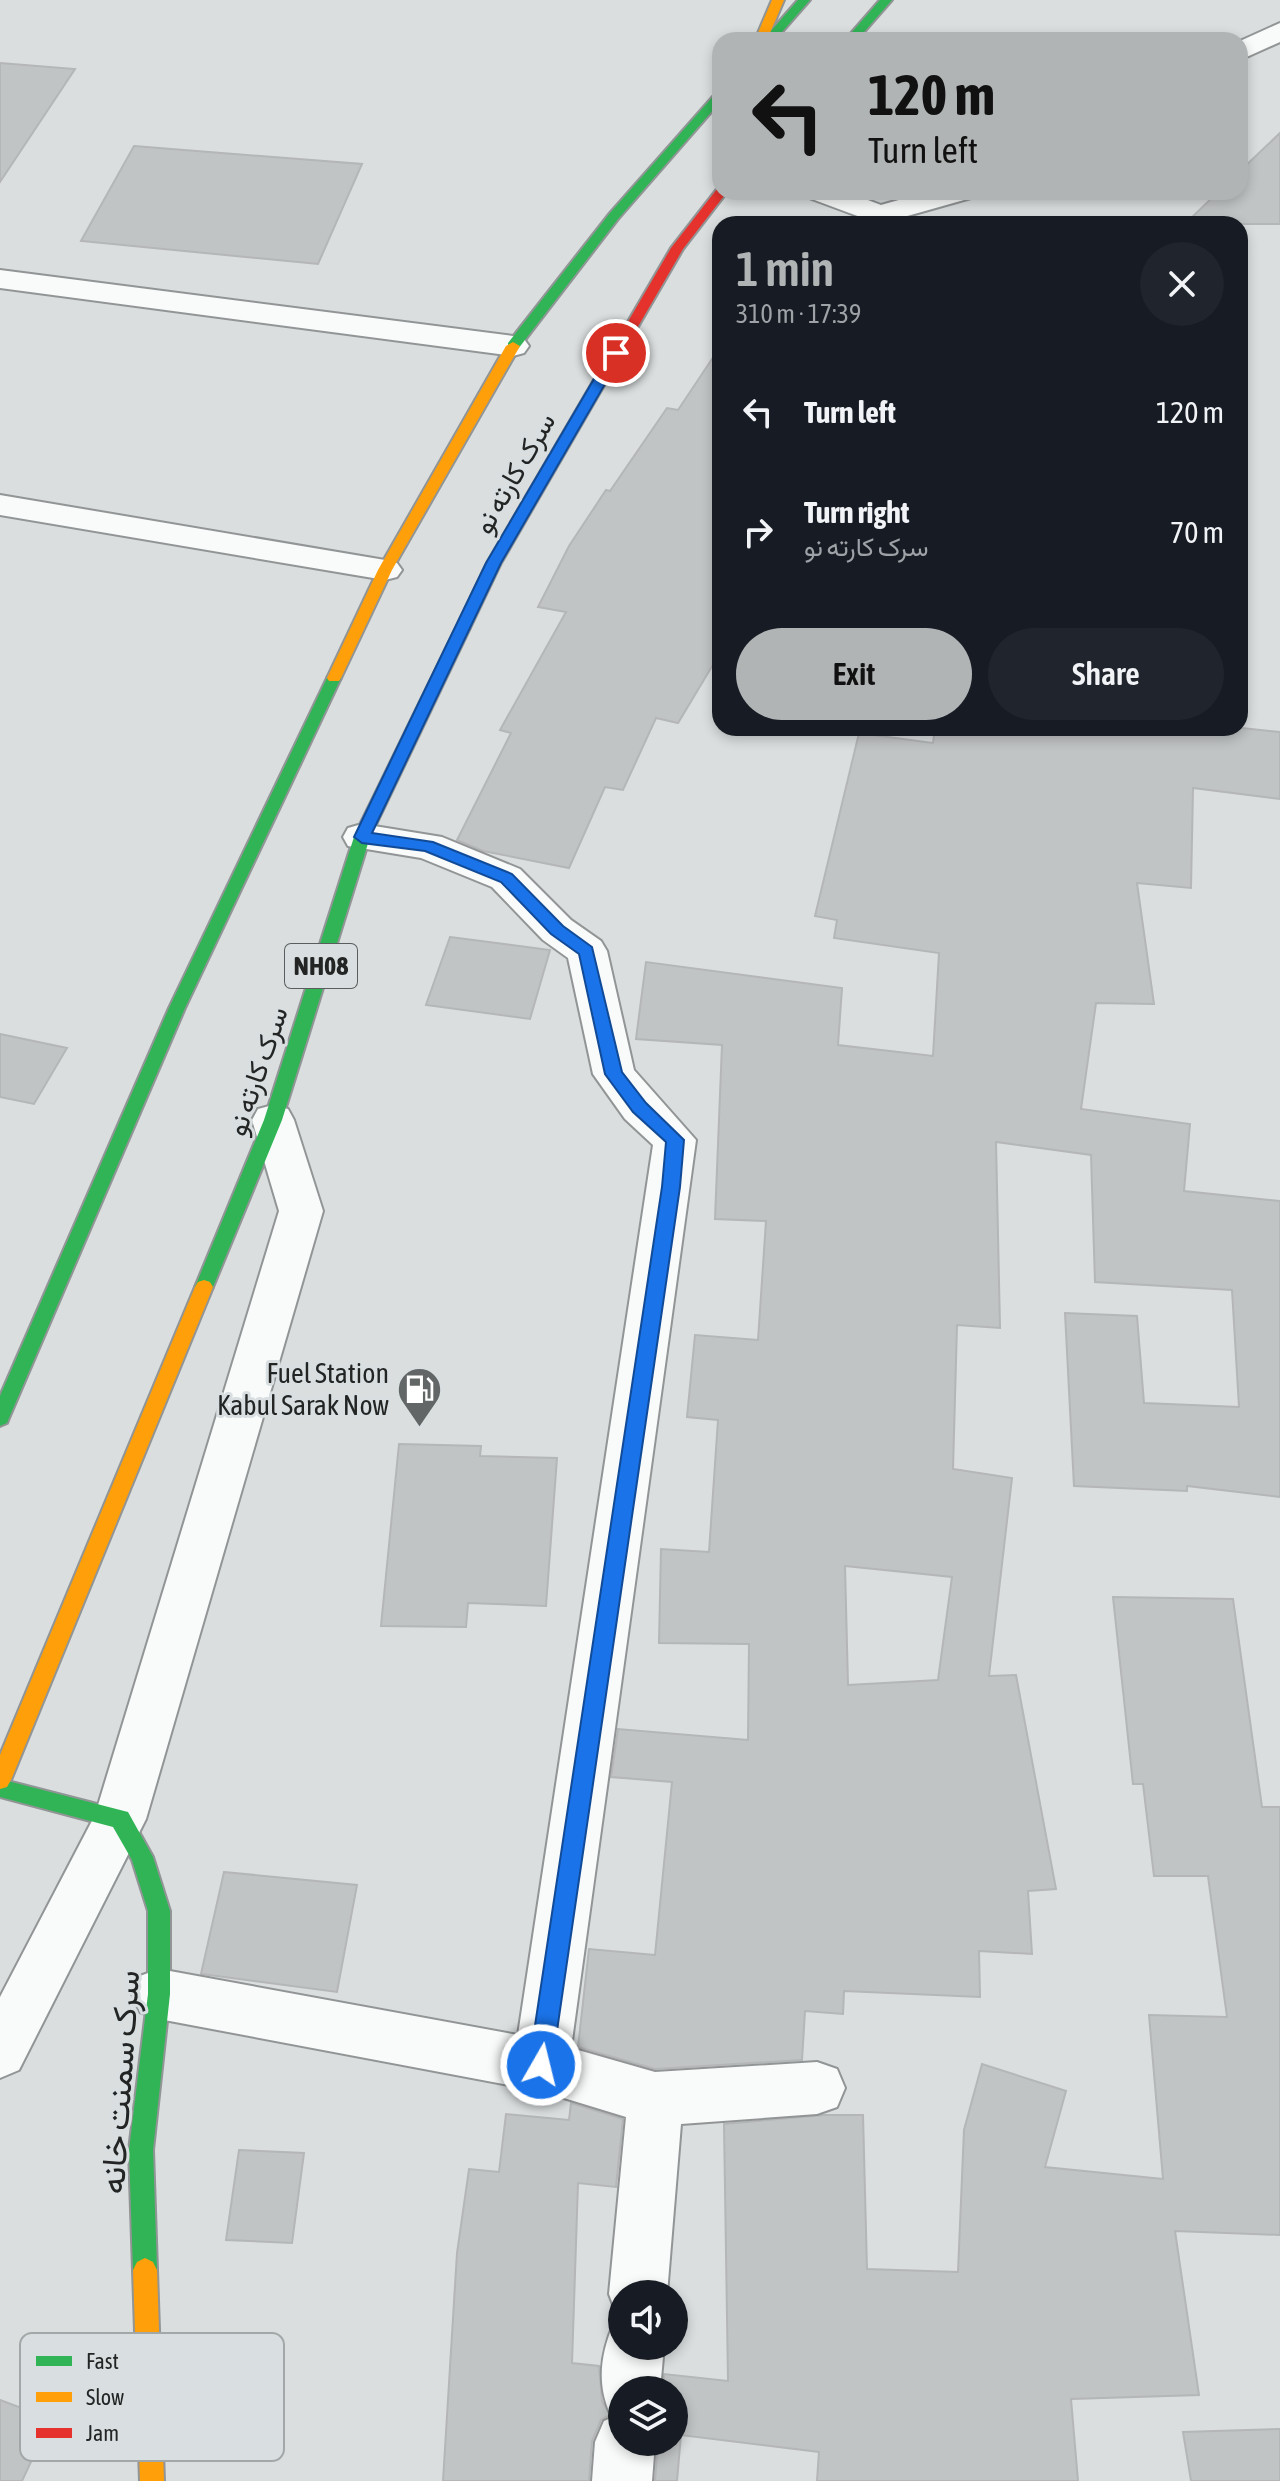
<!DOCTYPE html>
<html lang="en">
<head>
<meta charset="utf-8">
<style>
  body { margin:0; font-family:"Asap Condensed",Vazirmatn,sans-serif; background:#20242c; color:#f1f3f6; height:100vh; display:flex; flex-direction:column; font-size:30px; white-space:nowrap }
  * { box-sizing:border-box; margin:0 }
  p { font-size:26px; color:#9ea1a6 }
  .icon { flex:none; width:44px; height:44px; fill:none; stroke:currentColor; stroke-width:2; stroke-linecap:round; stroke-linejoin:round }
  .map { position:relative; flex:1; overflow:hidden }
  .sheet { position:absolute; left:712px; top:216px; width:536px; height:520px; display:flex; flex-direction:column; background:#171b24; border-radius:24px; box-shadow:0 4px 12px #0003 }
  .sheet>* { flex:none }
  .top-card { position:absolute; left:712px; top:32px; width:536px; height:168px; border-radius:24px; box-shadow:0 4px 12px #0003; background:#b1b4b5; color:#111; overflow:hidden }
  .controls { position:absolute; left:608px; top:2280px; display:grid; gap:16px }
  .controls a { display:grid; place-items:center; width:80px; height:80px; border-radius:50%; background:#171b24; box-shadow:0 4px 12px #0003; font-size:40px }
  .pin { position:absolute; display:grid; place-items:center; width:68px; height:68px; color:#fff; margin:-34px; border:4px solid #fff; border-radius:50%; box-shadow:0 2px 8px #0007 }
  .me { position:absolute; width:88px; margin:-44px; rotate:8deg; stroke-linejoin:round; filter:drop-shadow(0 0 6px #0008) }
  .turn { display:flex; align-items:center; gap:28px; height:168px; padding:0 24px; font-size:36px }
  .turn .icon { width:104px; height:104px; stroke-width:2.5 }
  .turn b { display:block; font-size:56px; line-height:68px }
  .round { display:grid; place-items:center; flex:none; width:84px; height:84px; border-radius:42px; background:#20242c }
  .summary { display:flex; align-items:center; justify-content:space-between; height:136px; padding:0 24px }
  h1 { font-size:48px; font-weight:600; line-height:60px; color:#b1b4b5 }
  .button { display:flex; gap:16px; margin-top:auto; padding:16px 24px }
  .button a { flex:1; height:92px; border-radius:48px; background:#b1b4b5; color:#111; font-size:32px; font-weight:600; line-height:92px; text-align:center }
  .button a+a { background:#20242c; color:#f1f3f6 }
  ul { padding:0; list-style:none }
  li { display:flex; align-items:center; gap:24px; height:120px; padding:0 24px }
  li div { flex:1 }
  li b { display:block; font-size:30px }
  li em { font-style:normal }
  .map>svg:first-child { display:block }
  .building { fill:#c1c4c5; stroke:#b4b6b7; stroke-width:2; fill-rule:evenodd }
  .lines { fill:none; stroke-linecap:round; stroke-linejoin:round }
  .street-casing { stroke:#929596; stroke-width:4 }
  .fast-casing { stroke:#929596; stroke-width:4 }
  .slow-casing { stroke:#929596; stroke-width:4 }
  .jam-casing { stroke:#929596; stroke-width:4 }
  .street { fill:#f9fafa; fill-rule:evenodd }
  .fast { fill:#30b455; fill-rule:evenodd }
  .slow { fill:#ff9f0a; fill-rule:evenodd }
  .jam { fill:#e5322d; fill-rule:evenodd }
  .route { fill:#1a73e8; stroke:#114b97; stroke-width:2 }
  .labels { text-anchor:middle; dominant-baseline:central; stroke-width:6; stroke-linejoin:round; paint-order:stroke }
  .shield { fill:#d9dfe0; stroke:#5a5d5d; stroke-width:2 }
  .shield-label { font-size:26px; font-weight:bold; fill:#232525 }
  .street-label { font-size:28px; fill:#232525; stroke:#d9dfe0 }
  .poi-label { font-size:28px; fill:#232525; stroke:#d9dfe0; text-anchor:end }
  .near-street-label { font-size:34px; fill:#232525; stroke:#d9dfe0 }
  .key { fill:#d9dfe0; stroke:#a2a7a8; stroke-width:2 }
  .key-label { font-size:22px; fill:#232525 }
</style>
</head>
<body>
<div class="map">
<svg width="1280" height="2481" viewBox="0 0 1280 2481">
  <rect width="100%" height="100%" fill="#dadedf"/>
  <path class="building" d="M0 63 75 69 0 182Z
    M1280 133V224H1185L1218 192H1240V171Z
    M134 146 362 164 318 264 81 241Z
    M720 347V653L678 723 656 718 623 790 605 787 569 868 483 851 457 840 511 733 500 730 566 612 538 607 569 546 606 490 610 491 667 408 678 410Z
    M935 728H1242L1280 732V799L1193 788 1191 888 1137 883 1154 1004 1096 1003 1081 1109 1190 1124 1184 1191 1280 1201V1497L1187 1486V1491L1074 1486 1065 1313 1137 1316 1144 1403 1239 1407 1232 1290 1095 1282 1091 1155 996 1142 1000 1328 957 1325 953 1469 1012 1478 989 1676 1016 1675 1056 1889 1028 1891 1032 1954 979 1951 980 1997 844 1991 843 2014 805 2011 802 2060 655 2069 578 2047 589 1949 655 1955 672 1782 611 1777 618 1729 748 1740 749 1644 659 1643 661 1549 709 1552 718 1420 687 1417 695 1335 758 1340 766 1221 715 1219 722 1045 636 1039 646 962 842 988 838 1045 933 1056 939 953 834 938 837 920 815 916 859 733 933 743ZM845 1566 952 1577 938 1680 848 1685Z
    M450 937 550 950 530 1019 426 1005Z
    M0 1034 67 1048 34 1104 0 1097Z
    M399 1444 481 1446 480 1456 557 1458 546 1606 468 1603 466 1627 381 1626Z
    M1113 1597 1233 1599 1262 1807H1280V2235L1175 2231 1199 2395 1071 2399 1078 2481H817L819 2452 681 2435 677 2481H655L658 2442H674V2390H663L664 2374 728 2381 724 2124 824 2115H863L867 2269 958 2272 964 2130 982 2064 1066 2091 1045 2167 1163 2179 1149 2015 1227 2017 1208 1876H1154L1143 1784H1133Z
    M224 1872 357 1885 337 1992 201 1974Z
    M571 2103 623 2119 616 2187 578 2183 572 2363 599 2366 602 2401 610 2415 601 2420 592 2441 589 2481H443L457 2253 469 2169 499 2172 506 2114 569 2120Z
    M239 2150 304 2153 292 2243 226 2240Z
    M0 2400 51 2419 22 2481H0Z
    M1280 2429V2481H1191L1183 2432Z"/>
  <g class="lines">
    <defs>
      <path id="street" d="M1280 23V42L1240 60V41Z
        M805 192H847L881 205 927 192H975L971 198 879 224 809 198Z
        M0 270 513 336 524 339 529 346 524 353 513 356 0 288Z
        M0 495 385 560 397 563 402 570 397 577 385 580 0 515Z
        M362 824 442 837 520 869 571 920 601 941 607 951 634 1070 696 1140 571 2048 655 2072 817 2062 837 2069 845 2088 837 2107 817 2114 681 2124 667 2294H622V2317L617 2315 609 2294 626 2117 541 2091 159 2019 140 2012 132 1994 140 1976 159 1969 518 2035 653 1145 625 1119 593 1074 568 958 543 940 492 887 421 858 348 846 343 837 348 828Z
        M273 1105 288 1109 294 1120 323 1211 146 1819 19 2070 0 2078V1997L95 1815 279 1211 252 1120 258 1109Z
        M622 2321V2346H664L660 2390H622V2442H655L652 2481H592L595 2442 604 2421 618 2415 609 2411C597 2382 601 2354 613 2325Z"/>
      <path id="fast" d="M798 0H810L775 40H763Z
        M880 0H892L857 40H845Z
        M720 92V102L618 219 518 349H508V343L610 213 716 93Z
        M463 624 470 628 370 837 282 1120 213 1287 210 1292H198L195 1287 264 1120 354 837 456 628Z
        M334 673 341 678 185 1008 9 1418 7 1423 0 1426V1396L169 1008 327 678Z
        M0 1779 128 1812 153 1857 170 1911V1994L153 2150 157 2270 153 2278 145 2282 137 2278 133 2270 129 2150 148 1994V1911L132 1860 113 1827 0 1797Z"/>
      <path id="slow" d="M772 0H784L767 40H755Z
        M513 342 520 346 392 570 341 678 339 681H329L327 678 378 570 506 346Z
        M204 1280 210 1282 213 1287 11 1780 7 1787 0 1789V1755L195 1287 198 1282Z
        M145 2258 153 2262 157 2270 164 2481H140L133 2270 137 2262Z"/>
      <path id="jam" d="M717 189 727 192 683 249 501 563 470 628 463 632 458 631 456 628 487 563 671 248Z"/>
    </defs>
    <use href="#street" class="street-casing"/>
    <use href="#fast" class="fast-casing"/>
    <use href="#slow" class="slow-casing"/>
    <use href="#jam" class="jam-casing"/>
    <use href="#street" class="street"/>
    <use href="#fast" class="fast"/>
    <use href="#slow" class="slow"/>
    <use href="#jam" class="jam"/>
  </g>
  <path class="route" d="M611 350 623 353 501 563 372 833 433 842 512 874 563 926 592 947 622 1072 646 1103 684 1140 680 1187 552 2065 549 2073 541 2076 533 2073 529 2065 662 1187 666 1142 633 1112 605 1074 579 954 551 934 501 882 425 851 362 843 354 837 486 563Z"/>
  <defs>
    <symbol id="fuel-pin" viewBox="-11 -11 22 30"><path d="M0 17L-7.5 6A9.5 9.5 0 1 1 7.5 6Z" fill="#636666" stroke="#d9dfe0"/><path d="M-5.5-6h7V0h2V4h1.3V-2.5L3-4.5l.8-.8L6-3V5H2.5V1h-1V6h-7ZM-4.2-4.7v3.2H.2V-4.7Z" fill="#fff"/></symbol>
  </defs>
  <g fill-rule="evenodd">
    <use href="#fuel-pin" x="394" y="1364" width="51" height="69"/>
  </g>
  <g class="labels">
    <rect class="shield" x="285" y="944" width="72" height="44" rx="6"/>
    <g class="shield-label">
      <text x="321" y="966">NH08</text>
    </g>
    <g class="street-label">
      <text transform="translate(514 473) rotate(-60)">سرک کارته نو</text>
      <text transform="translate(257 1071) rotate(-71)">سرک کارته نو</text>
    </g>
    <g class="poi-label">
      <text x="389" y="1373">Fuel Station<tspan x="389" dy="32">Kabul Sarak Now</tspan></text>
    </g>
    <g class="near-street-label">
      <text transform="translate(119 2082) rotate(-86)">سرک سمنت خانه</text>
    </g>
  </g>
  <rect x="20" y="2333" width="264" height="128" rx="12" class="key"/>
  <rect x="36" y="2356" width="36" height="10" fill="#30b455"/>
  <rect x="36" y="2392" width="36" height="10" fill="#ff9f0a"/>
  <rect x="36" y="2428" width="36" height="10" fill="#e5322d"/>
  <g class="key-label">
    <text x="86" y="2369">Fast</text>
    <text x="86" y="2405">Slow</text>
    <text x="86" y="2441">Jam</text>
  </g>
</svg>
<div class="controls">
<a><svg class="icon" aria-label="sound" viewBox="0 0 24 24"><path d="M4 9h4l5-4v14l-5-4H4zM17 9q2 3 0 6"/></svg></a>
<a><svg class="icon" aria-label="layers" viewBox="0 0 24 24"><path d="M12 4l9 5-9 5-9-5zM3 14l9 5 9-5"/></svg></a>
</div>
<div class="pin" style="left:616px;top:353px;background:#d93025"><svg class="icon" aria-label="arrive" viewBox="0 0 24 24"><path d="M6 21V4h12l-3 4 3 4H6"/></svg></div>
<svg class="me" style="left:541px;top:2065px" viewBox="-20 -20 40 40"><circle r="17" fill="#1a73e8" stroke="#fff" stroke-width="3"/><path d="M0-11L8 9 0 5-8 9z" fill="#fff"/></svg>
<div class="top-card">
<div class="turn"><svg class="icon" aria-label="left" viewBox="0 0 24 24"><path d="M17 20v-9H6M10 6l-5 5 5 5"/></svg><div><b>120 m</b>Turn left</div></div>
</div>
<section class="sheet">
<div class="summary"><div><h1>1 min</h1><p>310 m · 17:39</p></div><a class="round"><svg class="icon" aria-label="close" viewBox="0 0 24 24"><path d="M6 6l12 12M18 6L6 18"/></svg></a></div>
<ul>
<li><svg class="icon" aria-label="left" viewBox="0 0 24 24"><path d="M17 20v-9H6M10 6l-5 5 5 5"/></svg><div><b>Turn left</b></div><em>120 m</em></li>
<li><svg class="icon" aria-label="right" viewBox="0 0 24 24"><path d="M7 20v-9h11M14 6l5 5-5 5"/></svg><div><b>Turn right</b><p>سرک کارته نو</p></div><em>70 m</em></li>
</ul>
<div class="button"><a>Exit</a><a>Share</a></div>
</section>
</div>
</body>
</html>
